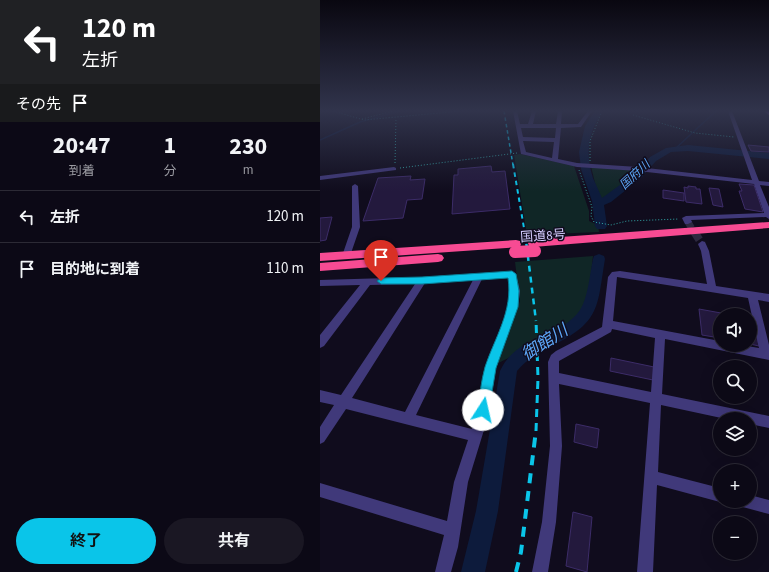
<!DOCTYPE html>
<html lang="ja">
<head>
<meta charset="utf-8">
<style>
  body { margin:0; font-family:"Source Sans 3","Noto Sans JP",sans-serif; background:#1a1723; color:#f1f3f6; height:100vh; display:flex; flex-direction:column; font-size:15px; white-space:nowrap }
  * { box-sizing:border-box; margin:0 }
  p { font-size:13px; color:#9a9aa1 }
  .icon { flex:none; width:22px; height:22px; fill:none; stroke:currentColor; stroke-width:2; stroke-linecap:round; stroke-linejoin:round }
  .map { position:relative; flex:1; overflow:hidden }
  .sheet { display:flex; flex-direction:column; background:#0c0916; width:320px }
  .sheet>* { flex:none }
  .hud { background:#202124; color:#fff; overflow:hidden }
  .controls { position:absolute; left:393px; top:308px; display:grid; gap:8px }
  .controls a { display:grid; place-items:center; width:44px; height:44px; border-radius:50%; background:#0c0916; box-shadow:0 4px 16px #0002,0 0 0 1px #2c2a35; font-size:20px }
  .pin { position:absolute; display:grid; place-items:center; width:34px; height:34px; color:#fff; margin:-41px -17px; border-radius:50% 50% 50% 0; rotate:-45deg; box-shadow:0 0 4px #0007 }
  .pin .icon { rotate:45deg }
  .me { position:absolute; width:44px; margin:-22px; rotate:10deg; stroke-linejoin:round; filter:drop-shadow(0 0 3px #0008) }
  .turn { display:flex; align-items:center; gap:14px; height:84px; padding:0 16px; font-size:18px }
  .turn .icon { width:52px; height:52px; stroke-width:2.5 }
  .turn b { display:block; font-size:28px; line-height:34px }
  .then { display:flex; align-items:center; height:38px; padding:0 16px; background:#0003; gap:8px; font-size:15px }
  .eta { display:flex; justify-content:space-evenly; align-items:center; height:68px; text-align:center }
  .eta b { font-size:24px; font-weight:700; line-height:28px }
  .cta { display:flex; gap:8px; margin-top:auto; padding:8px 16px }
  .cta a { flex:1; height:46px; border-radius:24px; background:#0ac5e9; color:#111; font-size:16px; font-weight:700; line-height:46px; text-align:center }
  .cta a+a { background:#1a1723; color:#f1f3f6 }
  ul { padding:0; list-style:none }
  li { display:flex; align-items:center; gap:12px; height:52px; padding:0 16px; border-top:1px solid #2c2a35 }
  li div { flex:1 }
  li b { display:block; font-size:15px }
  li em { font-style:normal }
  main { display:flex; flex:1; min-height:0 }
  .map>svg:first-child { display:block }
  .green { fill:#102626 }
  .lines { fill:none; stroke-linecap:round; stroke-linejoin:round }
  .stream { stroke:#0d1b3c; stroke-width:1.5 }
  .river { fill:#0d1b3c; fill-rule:evenodd }
  .building { fill:#23193d; stroke:#3c2c68 }
  .minor-tunnel-far1 { stroke:#2d293f; stroke-width:7; stroke-dasharray:7 3.5; stroke-linecap:butt }
  .minor-tunnel { stroke:#2d293f; stroke-width:8; stroke-dasharray:8 4.5; stroke-linecap:butt }
  .path { stroke:#32a9a9; stroke-width:1; stroke-dasharray:1 2; stroke-linecap:butt }
  .minor { fill:#40397a; fill-rule:evenodd }
  .major { fill:#c557f7; fill-rule:evenodd }
  .highway { fill:#f74b93; fill-rule:evenodd }
  .rail-far4 { stroke:#0ac5e9; stroke-width:1.5; stroke-dasharray:3.5 3; stroke-linecap:butt }
  .rail-far3 { stroke:#0ac5e9; stroke-width:2; stroke-dasharray:4.5 4; stroke-linecap:butt }
  .rail-far2 { stroke:#0ac5e9; stroke-width:2.5; stroke-dasharray:6 5; stroke-linecap:butt }
  .rail-far1 { stroke:#0ac5e9; stroke-width:3; stroke-dasharray:8 6; stroke-linecap:butt }
  .rail { stroke:#0ac5e9; stroke-width:4; stroke-dasharray:10 8; stroke-linecap:butt }
  .highway-bridge { stroke:#f74b93; stroke-width:12 }
  .route { fill:#0ac5e9; stroke:#068097 }
  .labels { text-anchor:middle; dominant-baseline:central; stroke-width:3; stroke-linejoin:round; paint-order:stroke }
  .far-water-label { font-size:12px; font-style:italic; fill:#5da7f8; stroke:#100c1d }
  .street-label { font-size:13px; fill:#d3cbfd; stroke:#100c1d }
  .near-water-label { font-size:17px; font-style:italic; fill:#5da7f8; stroke:#100c1d }
</style>
</head>
<body>
<main>
<section class="sheet">
<div class="hud">
<div class="turn"><svg class="icon" aria-label="left" viewBox="0 0 24 24"><path d="M17 20v-9H6M10 6l-5 5 5 5"/></svg><div><b>120 m</b>左折</div></div>
<div class="then">その先<svg class="icon" aria-label="arrive" viewBox="0 0 24 24"><path d="M6 21V4h12l-3 4 3 4H6"/></svg></div>
</div>
<div class="eta">
<div><b>20:47</b><p>到着</p></div>
<div><b>1</b><p>分</p></div>
<div><b>230</b><p>m</p></div>
</div>
<ul>
<li><svg class="icon" aria-label="left" viewBox="0 0 24 24"><path d="M17 20v-9H6M10 6l-5 5 5 5"/></svg><div><b>左折</b></div><em>120 m</em></li>
<li><svg class="icon" aria-label="arrive" viewBox="0 0 24 24"><path d="M6 21V4h12l-3 4 3 4H6"/></svg><div><b>目的地に到着</b></div><em>110 m</em></li>
</ul>
<div class="cta"><a>終了</a><a>共有</a></div>
</section>
<div class="map">
<svg width="449" height="572" viewBox="0 0 449 572">
  <rect width="100%" height="100%" fill="#100c1d"/>
  <path class="green" d="M200 154 254 166 269 211V221L278 225 279 232 207 235 194 155Z
    M271 166 319 171 288 197 282 199 278 196Z
    M273 256C271 273 270 294 262 310 255 325 195 355 178 363L200 301 195 262Z"/>
  <g class="lines">
    <path class="stream" d="M0 140 40 122 80 111
      M356 148 396 111"/>
    <path class="river" d="M275 111H283C268 132 265 154 273 178 276 185 279 191 282 198L315 174 330 157 346 148 368 145 449 153V159L368 151 351 152 336 161 321 178 291 202 284 205 287 226 285 229H277L275 226 272 201 261 169 259 152 265 126Z
      M279 254 284 256 285 259C277 307 281 321 234 345 220 352 207 359 197 371L178 511 165 572H141L156 511 180 371C197 334 240 339 260 310 268 298 270 273 273 259L274 256Z"/>
  </g>
  <path class="building" d="M428 145 449 147V152L431 151Z
    M171 166 172 172 185 171 190 209 132 214 134 175H138V169Z
    M91 176 90 180 105 179 102 199 87 200 83 218 43 221 58 178Z
    M419 184 434 185 443 212 425 209 419 191H422Z
    M368 186 376 187V189H380L382 204 366 202 364 187 368 188Z
    M389 188 399 189 403 207 393 205Z
    M343 190 364 193V201L343 198Z
    M12 217 6 240 0 241V218Z
    M379 309 412 315H400V338L382 335Z
    M430 318 433 319 439 346 430 344Z
    M291 358 334 367 333 380 290 371Z
    M256 424 279 429 277 448 254 442Z
    M253 512 272 517 267 572 246 566Z"/>
  <g class="lines">
    <path class="minor-tunnel-far1" d="M368 222 375 234"/>
    <path class="minor-tunnel" d="M375 233 382 244"/>
    <path class="path" d="M13 111 44 120 141 111
      M313 115 375 133 414 137
      M42 119 73 111
      M270 161V141L282 111
      M75 163 76 118
      M80 168 197 153
      M259 170 272 207 271 216 274 222 291 225 307 221 359 219"/>
    <path class="minor" d="M193 111H197L200 124H208L212 111H216L213 124H236L238 111H242L241 124H258L268 111H272L261 127 241 128 238 159 257 163 318 167 432 180 408 111H412L439 181 449 182V186L440 185 449 207V219L446 217 371 220 372 222 368 224H365L362 218 366 216 444 213 434 184 318 171 257 167 201 154ZM201 128H236L235 138 203 137ZM203 141 234 142 232 158 206 152Z
      M74 167 76 168V170L0 180V176Z
      M35 184 38 186 40 227 30 256 26 259 22 256 32 227V186Z
      M382 241 385 242 389 251 396 286 449 294V302L438 300 449 345V360L345 339 342 394 449 416V428L430 424V419H406L341 405 338 472 400 488V501H402L400 502 337 485 333 572H317L330 403 239 384 242 446 236 522 228 572H212L222 522 230 446 228 362 231 355 236 351 282 327 288 277 292 272 300 271 387 284 381 251 378 244ZM297 277 428 298 439 348 421 345H400V341L293 321ZM292 329 335 338 331 392 239 373V361L291 332Z
      M192 271 196 274 200 291 198 307 176 368 168 417 148 482 138 547 131 572H115L124 535 0 497V483L127 521 134 482 148 440 26 409 4 442 0 444V427L14 405 0 402V390L21 395 95 284 50 285 4 346 0 348V335L40 285 0 286V280L102 277ZM188 277C194 312 174 337 165 369 160 389 159 409 152 429L96 415 162 279ZM153 280 85 412 32 398 105 283Z
      M430 495 449 500V514L419 506 417 501H430Z"/>
    <path class="major" d="M444 111H449V115Z"/>
    <path class="highway" d="M449 222V228L213 247 209 246 208 243 209 240 213 239Z
      M196 240 200 241 201 244 200 247 0 261V253Z
      M118 254 122 255 124 258 122 261 118 262 0 271V263Z"/>
    <path class="rail-far4" d="M184 111 193 165"/>
    <path class="rail-far3" d="M193 164 205 234"/>
    <path class="rail-far2" d="M205 233 216 321"/>
    <path class="rail-far1" d="M216 431 218 378 216 320"/>
    <path class="rail" d="M196 572 201 552 216 430"/>
    <path class="highway-bridge" d="M195 252 215 251"/>
  </g>
  <linearGradient id="sky" x2="0" y2="1"><stop stop-color="#090710"/><stop offset="0.58" stop-color="#31344c"/><stop offset="1" stop-color="#31344c" stop-opacity="0"/></linearGradient>
  <rect width="449" height="191" fill="url(#sky)"/>
  <path class="route" d="M192 271 196 274 199 291 198 307 176 368 169 410 167 415 163 416 159 415 157 410C160 396 161 381 165 367 175 337 193 311 188 278L102 284H61L57 281 61 278 102 277Z"/>
  <g class="labels">
    <g class="far-water-label">
      <text transform="translate(315 175) rotate(-43)">国府川</text>
    </g>
    <g class="street-label">
      <text transform="translate(223 236) rotate(-4)">国道8号</text>
    </g>
    <g class="near-water-label">
      <text transform="translate(225 343) rotate(-33)">御館川</text>
    </g>
  </g>
</svg>
<div class="controls">
<a><svg class="icon" aria-label="sound" viewBox="0 0 24 24"><path d="M4 9h4l5-4v14l-5-4H4zM17 9q2 3 0 6"/></svg></a>
<a><svg class="icon" aria-label="search" viewBox="0 0 24 24"><circle cx="10" cy="10" r="6"/><path d="M15 15l6 6"/></svg></a>
<a><svg class="icon" aria-label="layers" viewBox="0 0 24 24"><path d="M12 4l9 5-9 5-9-5zM3 14l9 5 9-5"/></svg></a>
<a>+</a>
<a>−</a>
</div>
<div class="pin" style="left:61px;top:281px;background:#d93025"><svg class="icon" aria-label="arrive" viewBox="0 0 24 24"><path d="M6 21V4h12l-3 4 3 4H6"/></svg></div>
<svg class="me" style="left:163px;top:410px" viewBox="-20 -20 40 40"><circle r="19" fill="#fff"/><path d="M0-13L10 11 0 6-10 11z" fill="#0ac5e9"/></svg>
</div>
</main>
</body>
</html>
